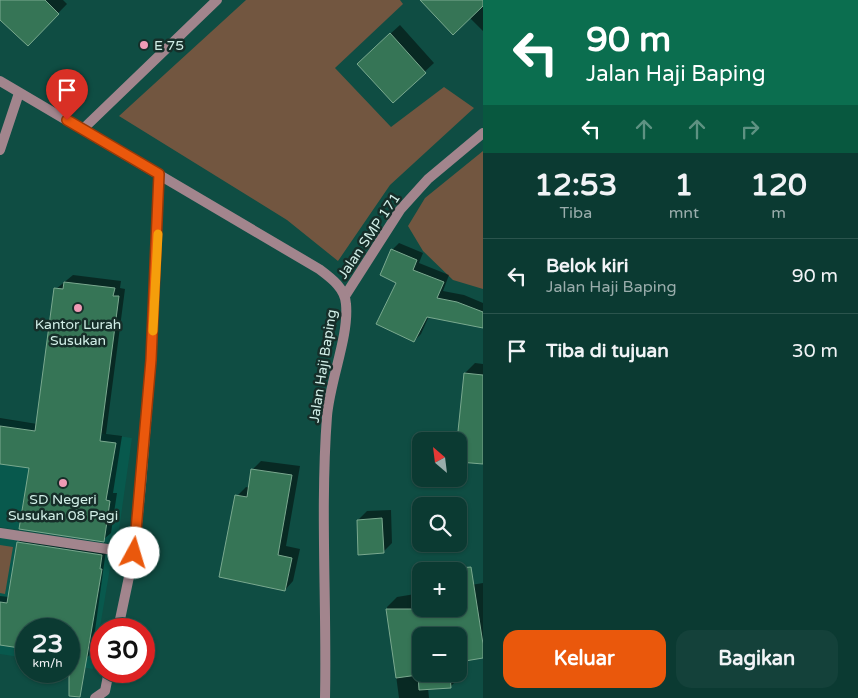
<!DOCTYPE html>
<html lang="id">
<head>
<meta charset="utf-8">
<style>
  body { margin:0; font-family:"Varela Round",sans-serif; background:#14413a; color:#f1f3f6; height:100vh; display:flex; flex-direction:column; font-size:19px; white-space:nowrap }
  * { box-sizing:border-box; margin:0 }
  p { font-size:16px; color:#9aadac }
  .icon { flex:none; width:28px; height:28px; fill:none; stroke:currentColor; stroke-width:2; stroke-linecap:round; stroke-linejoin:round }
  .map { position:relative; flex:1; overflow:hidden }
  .sheet { display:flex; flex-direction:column; background:#0b3a32; width:375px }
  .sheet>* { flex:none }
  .top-card { background:#0b6e4f; color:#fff; overflow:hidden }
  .needle { width:32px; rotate:332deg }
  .buttons { position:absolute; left:412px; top:432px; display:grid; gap:10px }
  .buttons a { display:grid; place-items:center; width:55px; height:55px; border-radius:10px; background:#0b3a32; box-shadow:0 1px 4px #0004,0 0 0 1px #2b544d; font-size:25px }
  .speed { position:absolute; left:15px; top:618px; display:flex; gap:10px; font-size:25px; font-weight:700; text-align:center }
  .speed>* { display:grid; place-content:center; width:65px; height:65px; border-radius:50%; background:#0b3a32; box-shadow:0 1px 4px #0004,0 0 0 1px #2b544d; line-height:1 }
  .speed small { font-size:12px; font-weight:400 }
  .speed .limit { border:8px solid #d22; background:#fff; color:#111 }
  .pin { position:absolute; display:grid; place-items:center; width:42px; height:42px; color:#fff; margin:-51px -21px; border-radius:50% 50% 50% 0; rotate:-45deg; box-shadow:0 0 5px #0007 }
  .pin .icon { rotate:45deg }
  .me { position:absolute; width:55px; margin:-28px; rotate:6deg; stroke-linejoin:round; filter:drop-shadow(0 0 4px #0008) }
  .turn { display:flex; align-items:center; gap:18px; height:105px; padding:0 20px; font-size:22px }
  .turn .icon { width:65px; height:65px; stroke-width:2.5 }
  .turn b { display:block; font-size:35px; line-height:42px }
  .lanes { display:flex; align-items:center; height:48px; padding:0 20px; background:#0003; justify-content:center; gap:25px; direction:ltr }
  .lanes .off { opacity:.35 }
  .eta { display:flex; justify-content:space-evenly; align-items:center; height:85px; text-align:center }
  .eta b { font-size:30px; font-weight:700; line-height:35px }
  .button { display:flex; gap:10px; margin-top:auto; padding:10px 20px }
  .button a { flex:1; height:58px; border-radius:15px; background:#ea580c; color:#fff; font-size:20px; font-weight:700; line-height:58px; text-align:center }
  .button a+a { background:#14413a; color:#f1f3f6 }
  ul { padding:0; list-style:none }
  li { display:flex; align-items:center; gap:15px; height:75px; padding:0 20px; border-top:1px solid #2b544d }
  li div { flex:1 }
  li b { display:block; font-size:19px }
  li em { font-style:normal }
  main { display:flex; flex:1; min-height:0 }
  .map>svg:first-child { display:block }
  .built { fill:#08594d }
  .green { fill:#725640 }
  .shadow { fill:#0007; fill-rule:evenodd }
  .building { fill:#367556; stroke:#7aa98f }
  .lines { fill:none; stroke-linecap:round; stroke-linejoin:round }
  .service { stroke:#a2858d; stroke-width:10 }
  .minor { stroke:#a2858d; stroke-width:10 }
  .tertiary { stroke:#a2858d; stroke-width:10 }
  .route-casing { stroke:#983908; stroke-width:12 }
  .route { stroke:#ea580c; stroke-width:9 }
  .slow { stroke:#f59e0b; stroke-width:9 }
  .poi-dot { fill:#f09ab5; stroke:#162e29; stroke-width:2 }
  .labels { text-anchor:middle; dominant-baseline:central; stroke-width:5; stroke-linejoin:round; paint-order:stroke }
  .poi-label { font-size:14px; fill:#d1eee7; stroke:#162e29 }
  .street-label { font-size:14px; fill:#d1eee7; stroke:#162e29 }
</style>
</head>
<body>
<main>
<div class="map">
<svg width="483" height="698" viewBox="0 0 483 698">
  <rect width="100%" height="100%" fill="#0f4d43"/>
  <path class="built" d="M0 419 132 438 117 544 0 527Z
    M0 537 112 556 93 669 69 665V629H26V658L0 654Z"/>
  <path class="green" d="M246 0H400L403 4 335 68 391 127 444 87 474 108 390 185 338 261 287 220 119 116Z
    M483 151V289L453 280 423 251 408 226 425 198Z
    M0 545 13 547 5 594 0 593Z"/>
  <path class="shadow" d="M0 0H63L67 4 28 44 0 18Z
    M421 0H483V31L469 17Z
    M400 25 434 63 393 101 367 55Z
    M399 243 423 253 419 263 449 275 443 291 464 295 483 303V326L429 316 421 334 414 341 398 282 392 250Z
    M73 275 121 281 120 288 125 289 106 434 122 436 113 493H117L111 533 103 540 30 467 0 462V418L37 424 56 289Z
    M475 363 483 364V463L459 461 465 373Z
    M261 461 300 466 286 546 300 549 293 581 285 590 237 496 246 487 250 488 252 470Z
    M391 510 392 543 383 552 358 520 367 511Z
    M23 538 106 550 92 653 86 658 69 655V629H26V648L0 644V596L9 597 18 543Z
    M483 583V656L460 660 461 676 451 686 428 688 429 698H399L387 607 397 597 421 593V609H459V587ZM421 636H459V674H421Z"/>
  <path class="building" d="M0 0H45L59 14 28 46 0 20Z
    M420 0H483V6L453 35Z
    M390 33 426 73 393 103 357 64Z
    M391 249 417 260 413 270 444 282 437 298 457 302 483 312V328L427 317 414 342 376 324 396 283 380 275Z
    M64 282 115 288 113 296H119L100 441 116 443 106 500 110 501 104 542 19 529 29 468 0 464V426L35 431 54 288 63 289Z
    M464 373 483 375V464L459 462 457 441Z
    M251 469 292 475 278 555 292 558 285 591 219 577 235 495 247 497Z
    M382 518 384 553 358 555 357 520Z
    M17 542 102 555 100 569H102L80 697 69 696V629H26V649L0 645V602L7 603Z
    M471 567 483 644V658L459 662V636H421V674H450L451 688 419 690 418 675 396 678 386 609H459V568Z"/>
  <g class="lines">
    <path class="service" d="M0 150 19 93"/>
    <path class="minor" d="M83 129 217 0
      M345 296 400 210 428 179 483 133
      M0 533 134 553
      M118 629 134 553 141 484 151 361 159 174
      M95 698 105 691 109 671"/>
    <path class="tertiary" d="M0 81 319 269C331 278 345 288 346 304 349 337 330 380 327 416 320 510 327 604 325 698"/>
  </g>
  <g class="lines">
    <defs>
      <path id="route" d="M67 120 159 174 151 360 134 553"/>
    </defs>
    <use href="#route" class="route-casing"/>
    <use href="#route" class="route"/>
    <path class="slow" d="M153 331 158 234"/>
  </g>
  <g class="poi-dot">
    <circle cx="144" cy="45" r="5"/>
    <circle cx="78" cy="308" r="5"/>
    <circle cx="63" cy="483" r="5"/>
  </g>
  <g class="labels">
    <g class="poi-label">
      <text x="154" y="45" text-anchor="start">E 75</text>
      <text x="78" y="324">Kantor Lurah<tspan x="78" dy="16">Susukan</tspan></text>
      <text x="63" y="499">SD Negeri<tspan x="63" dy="16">Susukan 08 Pagi</tspan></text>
    </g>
    <g class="street-label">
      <text transform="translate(369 236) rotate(-56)">Jalan SMP 171</text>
      <text transform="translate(323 366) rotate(-81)">Jalan Haji Baping</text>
    </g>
  </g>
</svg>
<div class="buttons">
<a><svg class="needle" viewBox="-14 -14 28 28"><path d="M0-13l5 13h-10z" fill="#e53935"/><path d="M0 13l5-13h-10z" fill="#9aadac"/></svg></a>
<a><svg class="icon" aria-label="search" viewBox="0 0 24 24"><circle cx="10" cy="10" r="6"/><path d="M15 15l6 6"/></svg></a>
<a>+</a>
<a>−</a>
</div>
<div class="speed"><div>23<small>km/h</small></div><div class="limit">30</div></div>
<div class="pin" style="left:67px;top:120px;background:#d93025"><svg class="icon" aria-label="arrive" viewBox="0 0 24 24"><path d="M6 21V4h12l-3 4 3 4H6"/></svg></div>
<svg class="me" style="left:134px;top:553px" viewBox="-20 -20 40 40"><circle r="19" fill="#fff"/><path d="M0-13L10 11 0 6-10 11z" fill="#ea580c"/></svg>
</div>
<section class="sheet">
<div class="top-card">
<div class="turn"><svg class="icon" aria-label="left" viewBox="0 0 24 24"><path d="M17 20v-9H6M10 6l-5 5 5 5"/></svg><div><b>90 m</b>Jalan Haji Baping</div></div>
<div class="lanes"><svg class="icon" aria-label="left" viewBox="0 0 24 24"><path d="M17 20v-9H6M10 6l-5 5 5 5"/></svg><svg class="icon off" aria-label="ahead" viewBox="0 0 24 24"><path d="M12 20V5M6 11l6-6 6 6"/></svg><svg class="icon off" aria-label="ahead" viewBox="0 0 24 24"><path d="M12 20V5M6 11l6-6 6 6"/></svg><svg class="icon off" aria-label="right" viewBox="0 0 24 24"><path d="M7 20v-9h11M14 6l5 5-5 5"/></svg></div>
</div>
<div class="eta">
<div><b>12:53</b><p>Tiba</p></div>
<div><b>1</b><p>mnt</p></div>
<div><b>120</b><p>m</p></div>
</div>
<ul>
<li><svg class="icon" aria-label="left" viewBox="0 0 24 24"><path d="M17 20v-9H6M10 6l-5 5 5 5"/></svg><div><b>Belok kiri</b><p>Jalan Haji Baping</p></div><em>90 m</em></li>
<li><svg class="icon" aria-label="arrive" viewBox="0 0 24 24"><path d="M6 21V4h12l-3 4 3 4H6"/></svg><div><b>Tiba di tujuan</b></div><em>30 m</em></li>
</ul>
<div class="button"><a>Keluar</a><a>Bagikan</a></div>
</section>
</main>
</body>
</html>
